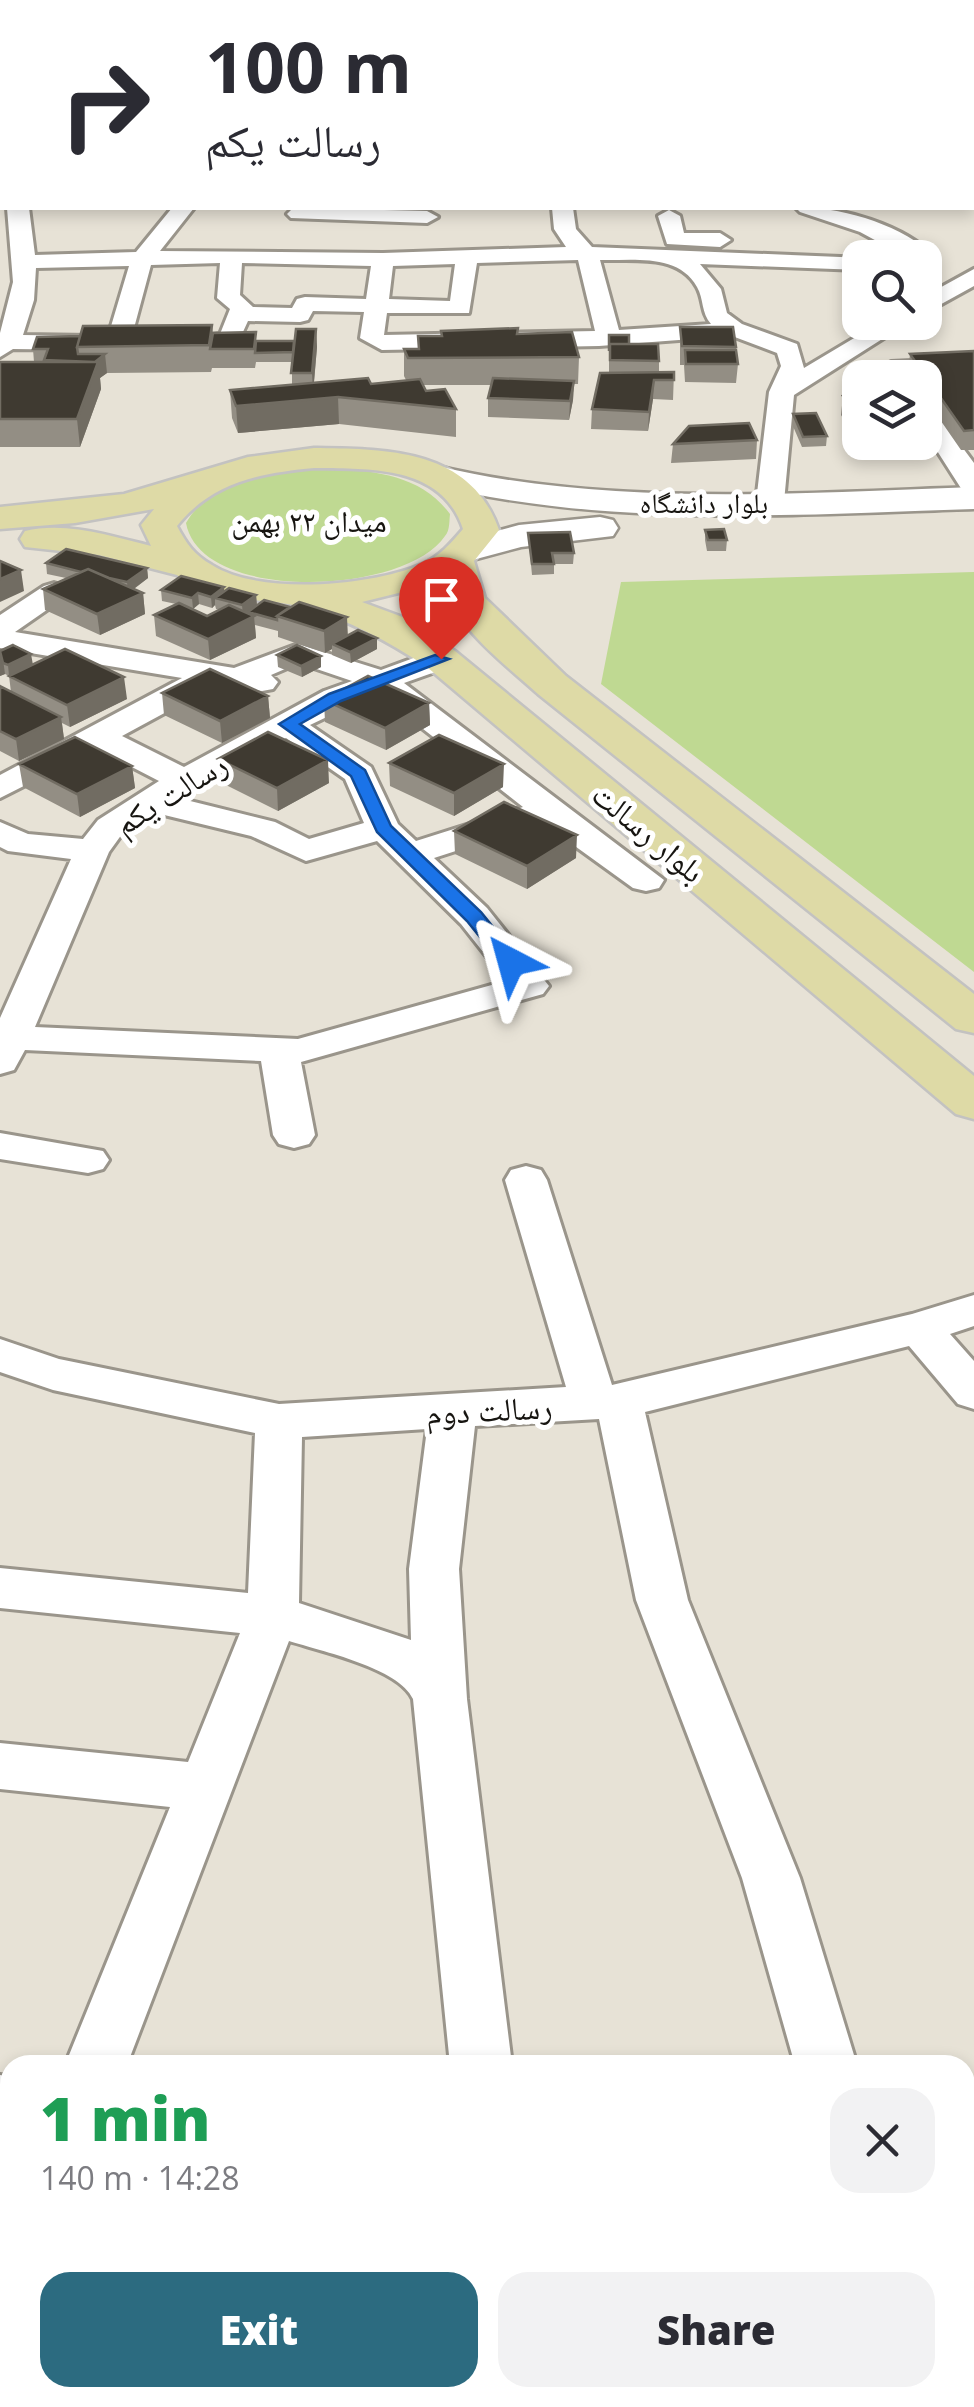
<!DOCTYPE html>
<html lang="en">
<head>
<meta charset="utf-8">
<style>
  body { margin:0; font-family:"Open Sans","Noto Naskh Arabic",sans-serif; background:#f2f2f3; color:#2b2b33; height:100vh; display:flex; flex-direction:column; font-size:38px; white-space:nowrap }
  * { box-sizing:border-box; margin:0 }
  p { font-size:32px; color:#7c7c81 }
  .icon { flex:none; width:55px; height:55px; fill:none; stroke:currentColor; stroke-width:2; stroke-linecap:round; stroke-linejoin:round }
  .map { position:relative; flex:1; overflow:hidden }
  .panel { position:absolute; left:0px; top:2055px; width:975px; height:352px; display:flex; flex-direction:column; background:#fff; border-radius:30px 30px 0 0; box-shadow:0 5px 15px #0003 }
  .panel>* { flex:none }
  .top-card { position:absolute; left:0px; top:0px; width:975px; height:210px; box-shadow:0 5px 15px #0003; background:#fff; color:#2b2b33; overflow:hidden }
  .tools { position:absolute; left:842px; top:240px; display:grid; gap:20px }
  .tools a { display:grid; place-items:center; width:100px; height:100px; border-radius:20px; background:#fff; box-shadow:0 5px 15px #0003; font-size:50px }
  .pin { position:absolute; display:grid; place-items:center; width:85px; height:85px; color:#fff; margin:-102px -42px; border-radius:50% 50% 50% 0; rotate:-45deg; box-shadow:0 0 10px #0007 }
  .pin .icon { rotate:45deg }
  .me { position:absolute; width:110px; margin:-55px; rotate:321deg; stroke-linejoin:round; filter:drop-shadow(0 0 8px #0008) }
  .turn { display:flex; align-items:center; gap:35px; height:210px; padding:0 40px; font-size:45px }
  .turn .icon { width:130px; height:130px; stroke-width:2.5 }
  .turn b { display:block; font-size:70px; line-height:85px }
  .round { display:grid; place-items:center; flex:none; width:105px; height:105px; border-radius:30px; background:#f2f2f3 }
  .head { display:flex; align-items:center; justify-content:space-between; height:170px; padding:0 40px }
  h1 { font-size:60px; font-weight:800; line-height:75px; color:#1e9e55 }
  .primary-button { display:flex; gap:20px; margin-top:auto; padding:20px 40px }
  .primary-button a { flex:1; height:115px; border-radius:30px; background:#2c6b80; color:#fff; font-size:40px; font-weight:800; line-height:115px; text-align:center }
  .primary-button a+a { background:#f2f2f3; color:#2b2b33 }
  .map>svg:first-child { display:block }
  .green { fill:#bfd992 }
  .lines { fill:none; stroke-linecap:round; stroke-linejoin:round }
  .street-casing { stroke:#9a958b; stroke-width:6 }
  .secondary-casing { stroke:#9a958b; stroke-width:5 }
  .primary-casing { stroke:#c3c2c1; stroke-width:5 }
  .street { fill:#fff; fill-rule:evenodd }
  .secondary { fill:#fff; fill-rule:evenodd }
  .primary { fill:#dedaa6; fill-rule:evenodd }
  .wall { fill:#938e84; fill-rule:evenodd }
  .shaded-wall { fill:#716c62 }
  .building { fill:#3f3a31; stroke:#716c62; stroke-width:2.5 }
  .route { fill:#1a73e8; stroke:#114b97; stroke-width:2.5 }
  .labels { text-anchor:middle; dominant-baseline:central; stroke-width:10; stroke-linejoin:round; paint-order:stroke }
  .far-street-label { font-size:28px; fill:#171511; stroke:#fff }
  .far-neighbourhood-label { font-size:30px; fill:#171511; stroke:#fff }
  .street-label { font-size:32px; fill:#171511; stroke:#fff }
</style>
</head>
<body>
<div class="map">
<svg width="974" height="2407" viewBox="0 0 974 2407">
  <rect width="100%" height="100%" fill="#e7e2d6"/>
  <path class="green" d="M335 468C379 472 422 476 450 514 449 522 450 530 445 536 406 595 201 604 186 523 215 473 282 470 335 468Z
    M974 572V972L601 684 621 582Z"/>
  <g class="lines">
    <defs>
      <path id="street" d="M972 73H974V83H972Z
        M0 100 2 101V125L0 124Z
        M972 105 974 106V118L972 117Z
        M972 173H974V189H972Z
        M7 208H29L35 255 136 252 172 208H194L160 251 383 253 566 247 554 229 552 208H573L576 229 592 247 865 258H860V270L700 264 721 289 727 313 742 324 797 344 804 368 881 322H909L794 395 784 502 770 510 756 502 769 392 781 366 777 353 732 336 599 346 382 350 360 338 364 312 313 311 308 320 300 322 248 321 237 345 174 349 170 344 174 339 220 334 230 309 217 298 220 263 151 265 130 343 118 350 106 343 129 266 36 268 34 300 23 335 91 336 103 343 91 350 13 349 0 357V333L13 282ZM578 260 595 331 384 335 387 313H469L477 263ZM600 260C633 261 678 253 697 287 704 299 701 313 711 324L619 330ZM242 263 371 266 366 299 305 297 297 299 292 308 253 307 240 295ZM455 264 450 301 389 299 393 266Z
        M298 208 427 211 438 217 427 223 291 218 287 214 291 210Z
        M796 208C838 205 907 226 935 258L925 264V258H908L860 232 800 212Z
        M669 210 680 216 684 233H720L731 240 720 247 667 244 658 216Z
        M974 269V286L925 313V296Z
        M974 358V372L891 376 879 369 891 362Z
        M925 406 934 409 974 463V495L964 493 925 432Z
        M54 583 64 586 69 592 64 598 15 632 234 668 298 644 381 670 430 652H452L456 659 452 666 404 683 664 880 659 888 646 891 633 888 543 823 434 858 487 908 549 986 543 994 301 1062 315 1135 309 1144 294 1148 279 1144 273 1135 261 1061 25 1050 14 1070 0 1074V1018L71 859 8 851 0 847V822L28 834 83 839 98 820 159 781 97 749 0 798V775L182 678 0 648V615L44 586ZM299 663 352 681 324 691 184 767 122 736 218 684 262 691 273 689 278 682 271 675ZM377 693 523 807 416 841 398 824 371 767 310 725ZM286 738 345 779 364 823 309 839 275 822 178 798ZM156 813 251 836 306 861 377 841 461 924 506 981 298 1039 35 1027 109 852 122 834Z
        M0 1133 103 1151 109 1160 103 1169 88 1173 0 1159Z
        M526 1166 541 1170 547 1180 612 1385 912 1314 974 1295V1326L950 1334 974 1361V1409L958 1404 909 1346 645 1412 688 1600 800 1878 857 2065H795L742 1878 636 1600 599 1419 475 1426 459 1569 467 1699 512 2065H450L413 1699C399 1668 321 1651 289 1641L127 2065H65L170 1807 0 1789V1743L188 1762 240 1633 0 1608V1568L248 1593 255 1433 53 1390 0 1372V1339L59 1359 279 1404 566 1387 505 1180 511 1170ZM427 1429 409 1569 411 1640 299 1603 302 1437Z
        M0 2075 10 2077V2137L0 2135Z
        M10 2254V2342L0 2346V2258Z
        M452 2398H520L519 2407H451Z
        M615 2398H907L908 2407H619Z"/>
      <path id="secondary" d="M437 466C608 507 799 493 974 487V509C792 515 603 528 425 483L420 476 425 469Z
        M600 517 613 520 618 528 613 536 521 547 465 562 452 559 447 551 452 543 519 525Z"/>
      <path id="primary" d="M314 448C388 449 471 449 499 530L474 561 485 598 566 676 974 994V1033L956 1029 538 694C503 662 456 629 443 582L362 602 408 619 455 651 974 1076V1119L956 1114 427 667C388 641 349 620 303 607 260 596 216 605 177 575L99 555 25 547 20 539 25 531C65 521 112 536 151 546L141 525 154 509 75 523 0 529V507L124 494 248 457ZM314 468C370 469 442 465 463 529 451 543 439 557 422 564 371 586 261 596 212 565 194 555 186 543 177 526 212 482 261 473 314 468Z"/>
    </defs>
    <use href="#street" class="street-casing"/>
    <use href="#secondary" class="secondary-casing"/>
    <use href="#primary" class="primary-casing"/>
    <use href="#street" class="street"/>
    <use href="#secondary" class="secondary"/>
    <use href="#primary" class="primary"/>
  </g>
  <path class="wall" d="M212 325 213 333 256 332V341H294L316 329 317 347 314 383 371 384 406 380 404 376V349H418V336L518 334 579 357 578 384H574L573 400 569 420 488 417V398L491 385H423L426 391 456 409V437L339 424 238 433 232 418 230 390 292 385V362H256L255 368H212L211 372 107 373 100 378 101 389 80 447H0V362H34L33 349 80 336Z
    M680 327 736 347 738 364 736 383 685 382 684 365H680Z
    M609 335 629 344 659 361V373L674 372 673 400 653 399 648 431 591 429 592 409 609 373Z
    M974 351V450H961L925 398V378H911L908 373 910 354Z
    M849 388H860V442H915L914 444 903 452 876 453 872 447 861 448 841 415 843 396 849 395Z
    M793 414 827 436 826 446 802 447 792 424Z
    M757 440 756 459 671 463 673 444Z
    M705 530 727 540 726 551H707L705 540Z
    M528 533 574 553 573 564H554V574L532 575Z
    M46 563 147 568 148 578 134 589 143 593 145 614 100 635 45 610 43 589 66 578 47 574Z
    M161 590 224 591 256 595 257 606 347 636 377 649 351 663 332 655V649L325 653 278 637V631L255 625 256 638 210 660 156 636 154 615 176 604 162 601ZM199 604 212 608 215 605 216 609 219 610 207 616 193 609Z
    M0 651 33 665 127 699 70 727 62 723 64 739 19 761 0 751V686L11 692 9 676 5 674 0 676Z
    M277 655 321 656V667L302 677 278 667Z
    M162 693 268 696 270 718 222 743 164 715Z
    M324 700 429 703 430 725 386 750 325 722Z
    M218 759 329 783 278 811 220 782Z
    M389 763 503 787 454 816 390 786Z
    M19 764 132 766 135 788 80 817 23 787Z
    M454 831 576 858 527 889 455 854Z"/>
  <path class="shaded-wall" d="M316 329 317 347 313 392 312 373Z
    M105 354 107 373 100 378 101 389 80 447 77 419 95 362Z
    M654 380 653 399 648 431 649 412Z
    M574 381 573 400 569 420 570 401Z
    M338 397 339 424 238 433 236 406Z
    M905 442H915L903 452Z
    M147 568 148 578 128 593 127 582Z
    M21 570 24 591 0 602V579Z
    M224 587 225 598H215V605L212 608 211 597Z
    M143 593 145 614 100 635 97 614Z
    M198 593 199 604 193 609 192 598Z
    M256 595 257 606 243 616 242 605Z
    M254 616 256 638 210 660 208 639Z
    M347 617 348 638 332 644V649L325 653 324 631Z
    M377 638V649L351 663 350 652Z
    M2 652 5 674 0 676V653Z
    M31 654 33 665 9 676 8 665Z
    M321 656V667L302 677 301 666Z
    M124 677 127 699 70 727 67 705Z
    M268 696 270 718 222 743 220 721Z
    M429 703 430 725 386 750 385 728Z
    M61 717 64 739 19 761 16 739Z
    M328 760 329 783 278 811 277 788Z
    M504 764 503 787 454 816V793Z
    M132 766 135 788 80 817 77 794Z
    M577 835 576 858 527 889V866Z"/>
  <path class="building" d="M212 325 209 345 77 347 83 326Z
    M680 327H733L736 347 682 346Z
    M518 328 517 334 572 332 579 357 408 358 404 349H419L418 336H442L441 331Z
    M296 329H316L312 373H291Z
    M256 332 254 349H210L213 333Z
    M609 335H629V344H610L609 351Z
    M80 336 77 347 78 354H105L95 362 44 360 48 349H33L37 337Z
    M256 341H294L293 352 255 353Z
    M610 344H658L659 361 610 360Z
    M685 350H736L738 364H686Z
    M974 351V430L964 431 910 354Z
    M0 362H98L77 419H0Z
    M674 372V380H654L649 412 592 409 600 373Z
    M368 378 371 384 420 379 426 391 445 389 456 409 338 397 236 406 230 390Z
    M493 378 574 381 570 401 488 398Z
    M849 388H860V422L843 396 853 395Z
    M816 413 827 436 803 437 793 414Z
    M749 423 757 440 673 444 689 426Z
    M724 529 727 540H708L705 530Z
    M570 532 574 553H552L554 564H532L528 533Z
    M66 549 147 568 127 582 109 578 88 569 81 572 46 563Z
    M0 561 21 570 0 579Z
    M88 569 143 593 97 614 43 589Z
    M181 576 224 587 211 597 198 593 192 598 161 590Z
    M229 588 256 595 242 605 215 598Z
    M264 600 290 607 277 616V620L248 612Z
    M299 602 347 617 324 631 277 616Z
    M179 603 207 616 229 605 254 616 208 639 154 615Z
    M358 630 377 638 350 652 332 644Z
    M13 645 31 654 8 665 3 663 0 651Z
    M297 645 321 656 301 666 277 655Z
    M65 649 124 677 67 705 9 676Z
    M210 669 268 696 220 721 162 693Z
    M368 676 429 703 385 728 324 700Z
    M0 686 61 717 16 739 0 731Z
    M268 732 328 760 277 788 218 759Z
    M439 735 504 764 454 793 389 763Z
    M75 737 132 766 77 794 19 764Z
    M504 802 577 835 527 866 454 831Z"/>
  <path class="route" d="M435 655 449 659 341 701 300 724 365 770 391 826 481 912 518 958V967H504L467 921 377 832 351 776 279 724 329 694Z"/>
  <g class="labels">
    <g class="far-street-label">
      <text x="704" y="502">بلوار دانشگاه</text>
    </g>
    <g class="far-neighbourhood-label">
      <text x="309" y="520">میدان ۲۲ بهمن</text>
    </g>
    <g class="street-label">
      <text transform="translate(170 793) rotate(-32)">رسالت یکم</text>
      <text transform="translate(649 832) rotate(40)">بلوار رسالت</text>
      <text transform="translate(489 1409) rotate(-3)">رسالت دوم</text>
    </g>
  </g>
</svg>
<div class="tools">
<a><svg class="icon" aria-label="search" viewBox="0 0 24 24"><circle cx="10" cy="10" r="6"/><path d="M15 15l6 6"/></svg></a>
<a><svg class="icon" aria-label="layers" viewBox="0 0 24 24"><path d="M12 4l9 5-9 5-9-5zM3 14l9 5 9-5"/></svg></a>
</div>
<div class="pin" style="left:441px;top:659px;background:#d93025"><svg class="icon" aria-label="arrive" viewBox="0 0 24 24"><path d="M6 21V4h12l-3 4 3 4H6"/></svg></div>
<svg class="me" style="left:511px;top:962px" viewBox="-20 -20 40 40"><path d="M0-17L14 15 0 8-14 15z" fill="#1a73e8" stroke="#fff" stroke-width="4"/></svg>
<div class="top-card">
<div class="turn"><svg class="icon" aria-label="right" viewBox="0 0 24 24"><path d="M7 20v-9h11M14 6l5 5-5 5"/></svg><div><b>100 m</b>رسالت یکم</div></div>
</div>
<section class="panel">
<div class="head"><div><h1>1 min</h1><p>140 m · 14:28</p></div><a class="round"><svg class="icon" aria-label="close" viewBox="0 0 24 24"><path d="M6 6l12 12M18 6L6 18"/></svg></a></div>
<div class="primary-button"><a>Exit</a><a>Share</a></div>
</section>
</div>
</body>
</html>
